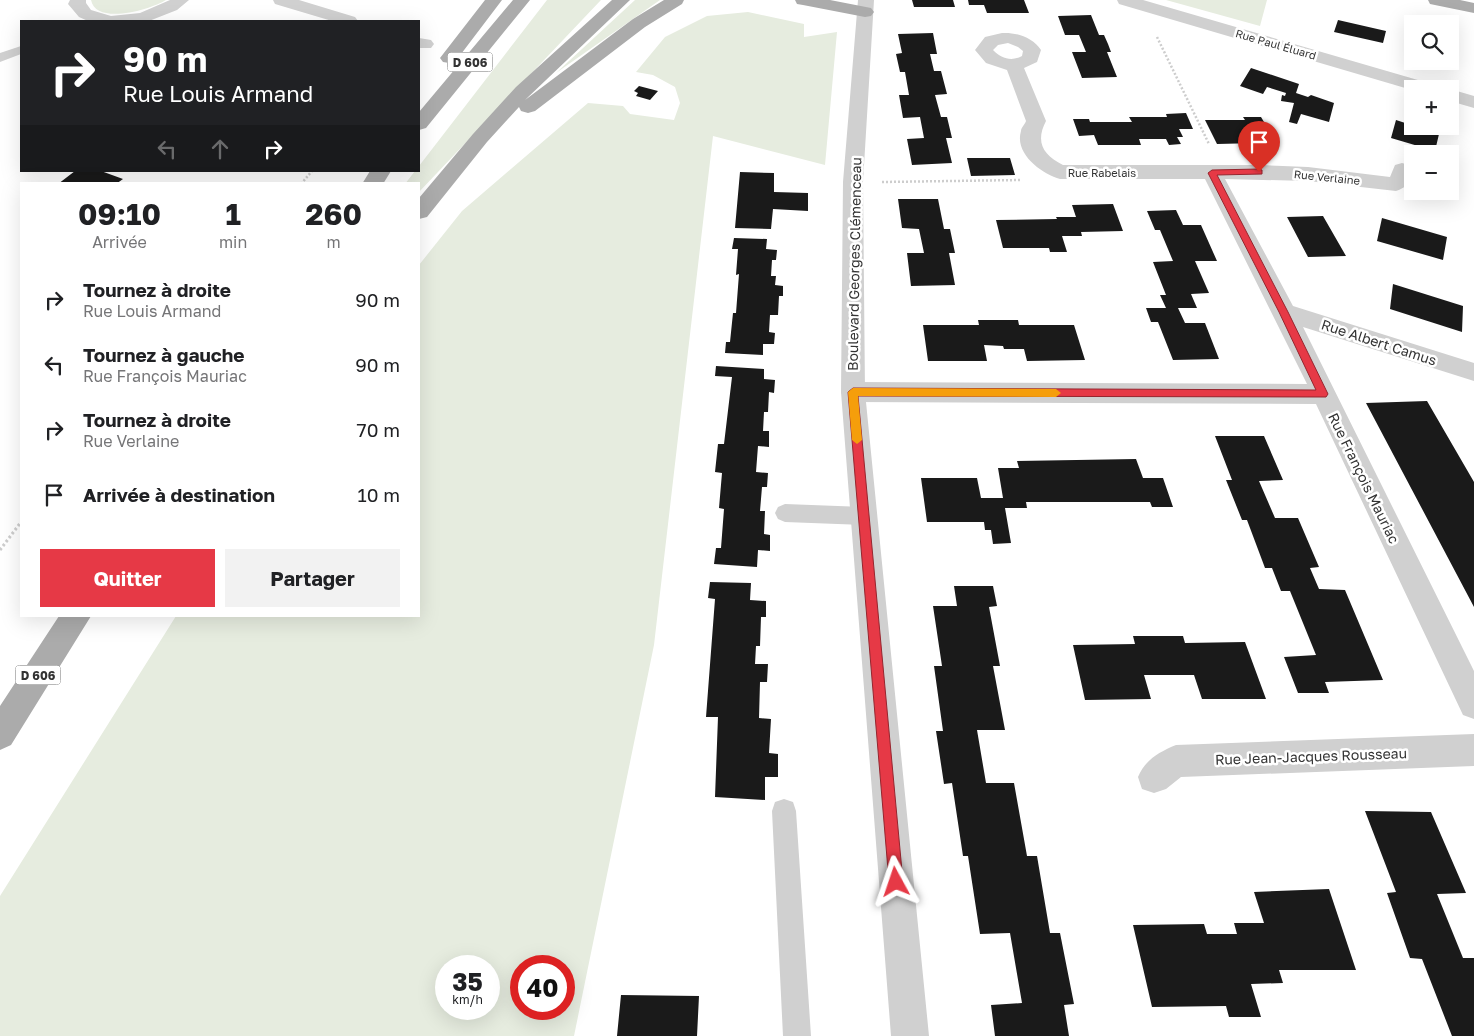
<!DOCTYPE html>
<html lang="fr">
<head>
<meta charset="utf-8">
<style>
  body { margin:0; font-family:"Golos Text",sans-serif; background:#f2f2f2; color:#202124; height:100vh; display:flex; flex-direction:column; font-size:19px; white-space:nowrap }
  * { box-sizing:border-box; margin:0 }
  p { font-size:16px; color:#757577 }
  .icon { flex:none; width:28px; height:28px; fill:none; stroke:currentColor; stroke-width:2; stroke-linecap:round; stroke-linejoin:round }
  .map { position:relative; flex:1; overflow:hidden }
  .drawer { position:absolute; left:20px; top:182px; width:400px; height:435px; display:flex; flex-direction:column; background:#fff; border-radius:0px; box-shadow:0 5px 20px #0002 }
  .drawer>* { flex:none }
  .hud { position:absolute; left:20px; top:20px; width:400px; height:152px; border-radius:0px; box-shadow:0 5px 20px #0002; background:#202124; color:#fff; overflow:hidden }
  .buttons { position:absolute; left:1404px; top:15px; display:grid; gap:10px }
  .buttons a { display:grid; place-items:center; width:55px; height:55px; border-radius:0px; background:#fff; box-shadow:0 5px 20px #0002; font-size:25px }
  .speed { position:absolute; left:435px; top:955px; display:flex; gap:10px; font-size:25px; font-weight:700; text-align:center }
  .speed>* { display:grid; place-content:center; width:65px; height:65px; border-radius:50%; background:#fff; box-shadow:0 5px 20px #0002; line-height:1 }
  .speed small { font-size:12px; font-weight:400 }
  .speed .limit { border:8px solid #d22; background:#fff; color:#111 }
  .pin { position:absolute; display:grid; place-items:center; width:42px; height:42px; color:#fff; margin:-51px -21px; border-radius:50% 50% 50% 0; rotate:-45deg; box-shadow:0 0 5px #0007 }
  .pin .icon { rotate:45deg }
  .me { position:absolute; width:55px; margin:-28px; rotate:355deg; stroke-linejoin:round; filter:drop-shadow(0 0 4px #0008) }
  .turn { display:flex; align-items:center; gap:18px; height:105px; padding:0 20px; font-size:22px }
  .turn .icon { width:65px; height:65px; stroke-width:2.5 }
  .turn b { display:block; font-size:35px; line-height:42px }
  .lanes { display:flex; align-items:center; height:48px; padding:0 20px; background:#0003; justify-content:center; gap:25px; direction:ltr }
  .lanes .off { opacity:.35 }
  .eta { display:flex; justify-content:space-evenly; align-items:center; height:85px; text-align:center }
  .eta b { font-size:30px; font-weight:700; line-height:35px }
  .action { display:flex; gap:10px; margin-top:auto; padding:10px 20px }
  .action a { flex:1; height:58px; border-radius:0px; background:#e63946; color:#fff; font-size:20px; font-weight:700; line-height:58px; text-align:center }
  .action a+a { background:#f2f2f2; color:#202124 }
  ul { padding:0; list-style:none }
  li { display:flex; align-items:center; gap:15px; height:65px; padding:0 20px }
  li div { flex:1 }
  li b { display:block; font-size:19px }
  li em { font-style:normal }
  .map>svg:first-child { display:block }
  .green { fill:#e6ecdf; fill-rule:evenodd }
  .building { fill:#1a1a1a }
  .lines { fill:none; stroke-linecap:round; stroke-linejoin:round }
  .path-far1 { stroke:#cdcdcd; stroke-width:2.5; stroke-dasharray:2 2; stroke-linecap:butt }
  .path { stroke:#cdcdcd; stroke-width:3; stroke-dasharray:2.5 2.5; stroke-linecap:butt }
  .service { fill:#d0d0d0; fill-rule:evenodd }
  .minor { fill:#d0d0d0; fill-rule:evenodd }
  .tertiary { fill:#d0d0d0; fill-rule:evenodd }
  .primary { fill:#ababab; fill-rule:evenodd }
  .route { fill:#e63946; stroke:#96252e }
  .slow { fill:#f59e0b }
  .labels { text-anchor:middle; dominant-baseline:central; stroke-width:5; stroke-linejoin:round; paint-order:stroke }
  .far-street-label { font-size:11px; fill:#333; stroke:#fff }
  .shield { fill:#fff; stroke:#707070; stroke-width:1 }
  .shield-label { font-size:12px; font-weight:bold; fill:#333 }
  .street-label { font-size:14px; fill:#333; stroke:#fff }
</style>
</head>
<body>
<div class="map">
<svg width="1474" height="1036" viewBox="0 0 1474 1036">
  <rect width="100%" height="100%" fill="#fff"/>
  <path class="green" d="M91 0H166C152 9 96 26 91 0Z
    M547 0H601L419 192V184H405L415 171H419V166Z
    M635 0H660L556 73Z
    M1166 0H1267L1260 26Z
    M748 12 804 24V37L837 32 825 165 713 136 654 645 574 1036H0V896L176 616H419V265L462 211 588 103 623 106 630 114 674 120 680 103 675 87 653 75 636 72 665 37 707 16ZM489 966V1009H446V966ZM564 966V1009H521V966Z"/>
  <path class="building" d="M912 0H953L955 7H914Z
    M968 0H1024L1029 13H987L984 5H969Z
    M1091 15 1099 35H1104L1108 44 1111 52H1107L1117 77 1082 78 1072 52H1086L1079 35H1065L1058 16Z
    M1338 20 1386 31 1383 43 1334 32Z
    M933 33 937 54H930L934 71H941L947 94 935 95 941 117H947L952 138H946L952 163 912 165 907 139 924 138 920 117 903 118 899 95H909L905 72H900L896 54 902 53 898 34Z
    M1409 35 1412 36V60L1404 57Z
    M1251 68 1299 84 1296 93 1308 97 1311 95 1334 103 1329 122 1301 114 1297 124 1289 122 1294 103 1281 101 1282 95 1285 96 1286 93 1267 87 1263 94 1240 86Z
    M639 86 658 91 650 100 636 96 638 93 634 91Z
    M1186 113 1193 129H1179L1183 137H1177L1181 144 1169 145 1166 139H1139L1141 145H1098L1094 135 1079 136 1073 119H1089L1090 122H1132L1129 117H1167L1166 114Z
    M1243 117H1261L1270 132H1251L1258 143 1217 144 1205 120H1245Z
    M1396 120 1439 134 1435 151 1391 138Z
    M967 158H1010L1015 175 971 176Z
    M75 171H101L123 179 116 184H58Z
    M740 172 774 173V192L808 193V211L773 209 771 229 735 228Z
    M898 199H938L944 229H950L955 253H949L955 285 911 286 907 253H924L919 229 902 228Z
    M1113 204 1123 231 1081 232 1082 236H1062L1067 252H1050L1049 248H1003L996 220 1057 219 1056 217H1076L1072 205Z
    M1176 210 1183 225H1201L1217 261H1195L1209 293 1191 294 1197 308H1178L1185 323H1205L1219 359 1173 360 1158 322H1151L1146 308H1166L1160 295H1166L1153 262 1173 261 1160 230H1155L1147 211Z
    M1323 216 1346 256 1308 257 1287 217Z
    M1382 218 1447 237 1443 260 1377 241Z
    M734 238 767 239 766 249 777 250 776 260H772L771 276H776L775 285 783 286V296H779L778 315H770L769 332 775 333 774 344H763V355L725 353 726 342H730L733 313H736L739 274 736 275 738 249H732Z
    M1393 284 1463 306 1462 332 1390 309Z
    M978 320H1018L1019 325H1074L1085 360 1027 361 1024 349H1004L1003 346 984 345 987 361H928L923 325H979Z
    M716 366 764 369V379L775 380 774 393 769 392 768 412H764L763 431H769V447L758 446 756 472 768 473 767 487H762L760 511H765L764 534 770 535V551L758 550 757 567 714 564 716 548H721L724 509 719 508 722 473 715 472 718 444H724L732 377 715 376Z
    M1427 401 1474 482V607L1366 403Z
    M1215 436H1264L1283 480 1259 481 1275 518H1298L1319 567 1310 568 1319 589 1345 590 1383 680 1325 682 1329 693H1298L1284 657 1316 655 1290 591H1281L1272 568H1265L1247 520H1242L1226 480H1232Z
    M1136 459 1143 478H1163L1173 507H1152L1150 502H1026L1027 508H1005L1011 543 993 544 991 530H985L984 522H927L921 478H977L981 498H1003L998 468H1019L1017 461Z
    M710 582 751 583 750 600 766 601V617H761L760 646H756L755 664H768L767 682H760L759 718 771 719 769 753 778 754V777H765V800L715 797 718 717H706L715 599 708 598Z
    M954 586H993L997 606 989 607 1000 666H993L1005 730H977L986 783H1014L1027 856H1037L1050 933H1060L1074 1004 1064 1005 1069 1036H995L991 1005 1022 1003 1010 933 980 934 968 856H963L952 783 944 784 936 731H943L934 666H942L933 606H957Z
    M1133 636H1183L1185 643 1245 642 1266 699H1202L1194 675H1144L1151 699 1085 700 1073 645 1135 644Z
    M1365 811 1431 812 1466 893 1437 894 1463 958H1474V1036H1452L1422 959 1410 958 1387 893 1396 892Z
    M1329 889 1356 970H1279L1283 983 1251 984 1261 1017H1229L1226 1006 1152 1007 1133 925 1204 924 1207 934H1237L1234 923H1264L1254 892Z
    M621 995 699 996 697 1036H617Z"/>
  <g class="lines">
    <path class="path-far1" d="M1157 37 1209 144
      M882 182 1021 180
      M301 184 312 171"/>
    <path class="path" d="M0 550 21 522"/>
    <path class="service" d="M21 46V54L0 62V53Z
      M785 504 864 507 871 510 874 516 871 522 864 525 785 522 778 519 775 513 778 507Z
      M784 799 793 802 796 811 811 1036H783L772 811 775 802Z"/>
    <path class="minor" d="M70 0H86V3L91 10 111 16 140 13 170 0H189L177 10 149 21H88L79 17 68 4Z
      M273 0H299L355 17 358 21H332L275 4Z
      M1002 33C1017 32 1033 38 1041 50L1037 62 1024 68 1046 121C1035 142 1043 155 1063 165H1259L1308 167 1390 177 1395 165 1402 163 1409 165 1412 170C1410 182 1408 187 1396 191L1308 181 1225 179 1293 306 1474 363V381L1303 327 1474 671V719L1463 715 1316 404 853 402 844 399 841 392 844 385 853 382 1307 384 1205 179H1060C1042 174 1014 154 1021 131 1021 128 1025 124 1026 121L1007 70 986 63 975 50 985 37ZM1008 43 1018 47 1023 51 1022 56C1011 62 1001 58 993 50L998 45Z
      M419 38 431 40 434 44 431 48H419Z
      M1474 734V766L1181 777 1166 789 1154 793 1142 789 1138 777C1145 760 1159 752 1176 745Z"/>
    <path class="tertiary" d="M858 0H874L863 182 865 392 929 1036H891L841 392 843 182Z
      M1117 0H1143L1435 85 1437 89H1412V90L1119 4Z
      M1450 89 1474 96V108L1450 101Z"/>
    <path class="primary" d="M485 0H502L455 62 449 63 443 62 440 58Z
      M513 0H530L426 128 419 130V112Z
      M612 0H630L525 100 633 19 664 0H684L682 4 645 27 535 111 528 113 521 111 519 107 487 142 427 217 419 219V198L473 134 516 87Z
      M795 0H830L871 8 874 12 871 16 865 17 803 5 797 4Z
      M1428 0H1460L1474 3V13L1430 4Z
      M370 171H391L383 184H362Z
      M59 616H91L11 745 0 750V706Z"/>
  </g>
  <path class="route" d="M1259 169 1262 170V174L1217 175 1288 312 1328 394 1326 397 858 396 903 882 901 887 896 889 891 887 889 882 848 392 853 388 1316 390 1279 312 1208 173 1212 170Z"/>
  <path class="slow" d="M853 388 1056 389 1061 393 1056 397 858 396 862 440 857 444 852 440 848 392Z"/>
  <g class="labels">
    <g class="far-street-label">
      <text transform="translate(1276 44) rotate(16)">Rue Paul Éluard</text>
      <text x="1102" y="172">Rue Rabelais</text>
      <text transform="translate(1327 177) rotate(6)">Rue Verlaine</text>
    </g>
    <g class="shield">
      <rect x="447.5" y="52.5" width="45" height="19" rx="4"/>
      <rect x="15.5" y="665.5" width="45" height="19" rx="4"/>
    </g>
    <g class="shield-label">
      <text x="470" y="62">D 606</text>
      <text x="38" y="675">D 606</text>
    </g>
    <g class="street-label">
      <text transform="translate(854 264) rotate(-89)">Boulevard Georges Clémenceau</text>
      <text transform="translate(1379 342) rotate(18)">Rue Albert Camus</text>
      <text transform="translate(1364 478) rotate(64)">Rue François Mauriac</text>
      <text transform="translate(1311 756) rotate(-2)">Rue Jean-Jacques Rousseau</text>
    </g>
  </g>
</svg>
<div class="buttons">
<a><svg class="icon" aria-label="search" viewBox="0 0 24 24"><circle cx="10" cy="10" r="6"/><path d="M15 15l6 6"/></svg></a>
<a>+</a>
<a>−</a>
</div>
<div class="speed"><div>35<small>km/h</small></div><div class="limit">40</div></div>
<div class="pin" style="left:1259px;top:172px;background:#d93025"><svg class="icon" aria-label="arrive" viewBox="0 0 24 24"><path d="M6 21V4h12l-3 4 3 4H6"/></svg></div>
<svg class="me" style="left:896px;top:882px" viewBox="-20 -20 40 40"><path d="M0-17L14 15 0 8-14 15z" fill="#e63946" stroke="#fff" stroke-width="4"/></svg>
<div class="hud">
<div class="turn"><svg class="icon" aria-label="right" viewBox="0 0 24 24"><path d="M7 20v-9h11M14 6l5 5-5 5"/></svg><div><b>90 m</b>Rue Louis Armand</div></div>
<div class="lanes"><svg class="icon off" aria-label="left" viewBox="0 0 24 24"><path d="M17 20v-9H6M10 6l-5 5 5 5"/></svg><svg class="icon off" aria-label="ahead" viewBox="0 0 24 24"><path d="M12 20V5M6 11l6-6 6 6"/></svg><svg class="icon" aria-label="right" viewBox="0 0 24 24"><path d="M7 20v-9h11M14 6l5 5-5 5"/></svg></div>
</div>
<section class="drawer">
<div class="eta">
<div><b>09:10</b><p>Arrivée</p></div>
<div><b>1</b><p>min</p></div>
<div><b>260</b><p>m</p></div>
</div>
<ul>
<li><svg class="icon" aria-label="right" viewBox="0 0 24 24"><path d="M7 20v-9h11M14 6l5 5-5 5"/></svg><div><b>Tournez à droite</b><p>Rue Louis Armand</p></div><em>90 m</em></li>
<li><svg class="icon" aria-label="left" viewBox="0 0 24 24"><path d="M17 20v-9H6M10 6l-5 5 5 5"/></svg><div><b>Tournez à gauche</b><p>Rue François Mauriac</p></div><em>90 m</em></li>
<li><svg class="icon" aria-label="right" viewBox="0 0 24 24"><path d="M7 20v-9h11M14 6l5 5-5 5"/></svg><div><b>Tournez à droite</b><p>Rue Verlaine</p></div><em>70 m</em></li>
<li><svg class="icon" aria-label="arrive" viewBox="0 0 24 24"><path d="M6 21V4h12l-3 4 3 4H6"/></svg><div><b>Arrivée à destination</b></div><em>10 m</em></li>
</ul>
<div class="action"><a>Quitter</a><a>Partager</a></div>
</section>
</div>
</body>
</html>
